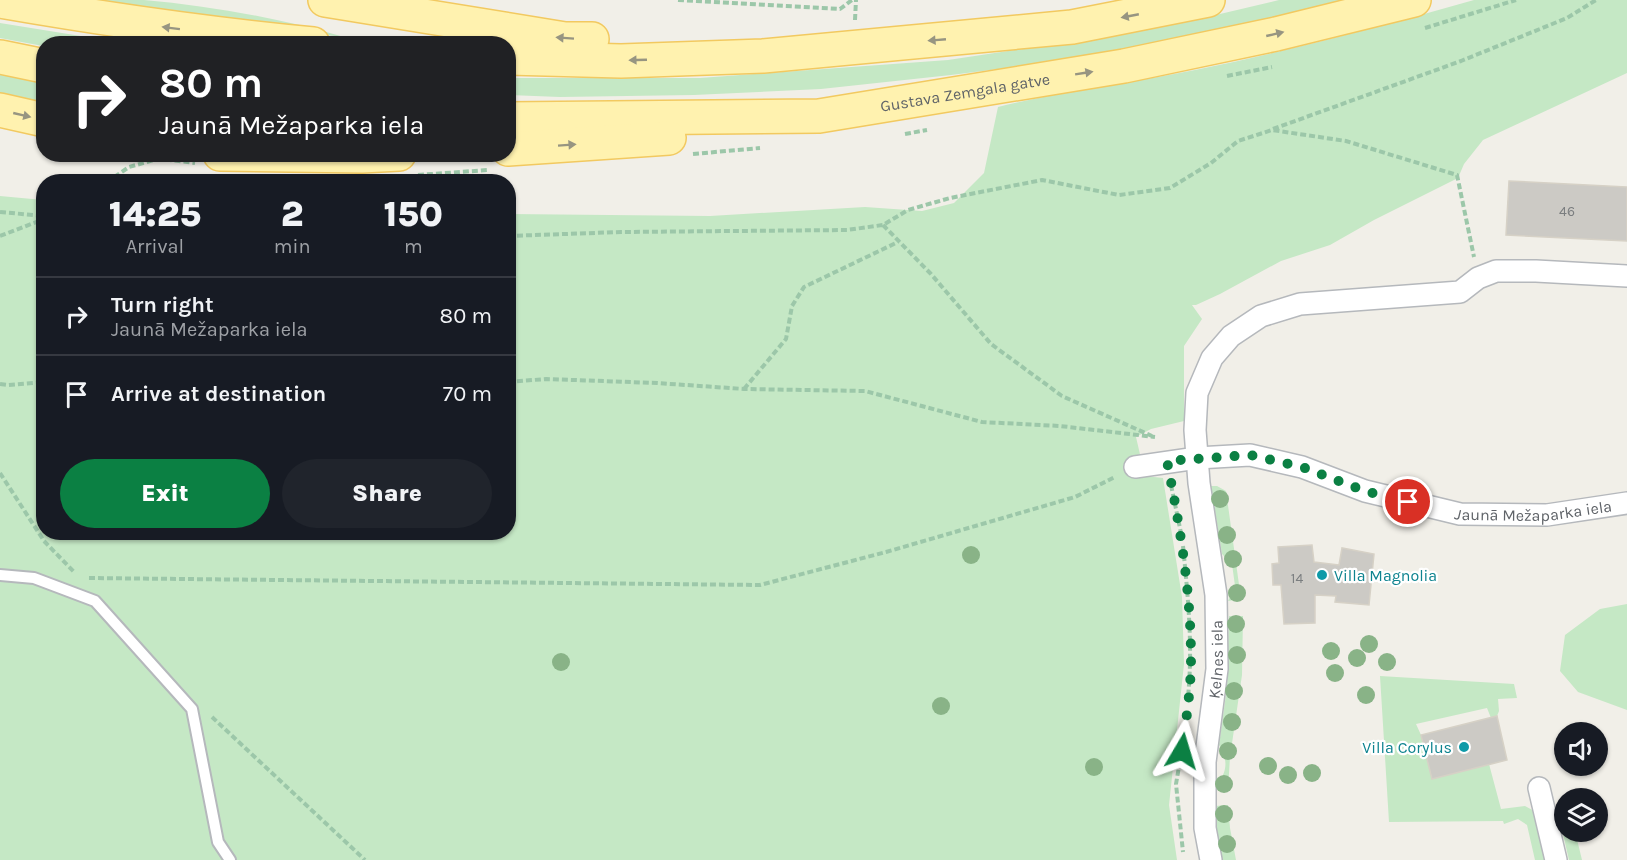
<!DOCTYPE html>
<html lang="en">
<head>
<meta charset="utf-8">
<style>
  body { margin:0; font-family:Karla,sans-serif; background:#20242c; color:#f1f3f6; height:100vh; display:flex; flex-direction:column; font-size:22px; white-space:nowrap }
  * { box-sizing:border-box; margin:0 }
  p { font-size:20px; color:#9ea1a6 }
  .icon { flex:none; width:33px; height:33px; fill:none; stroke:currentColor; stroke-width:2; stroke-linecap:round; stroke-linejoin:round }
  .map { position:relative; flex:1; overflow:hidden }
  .drawer { position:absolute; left:36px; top:174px; width:480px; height:366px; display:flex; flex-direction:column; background:#171b24; border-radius:24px; box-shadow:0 2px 4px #0004 }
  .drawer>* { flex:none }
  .hud { position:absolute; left:36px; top:36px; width:480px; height:126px; border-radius:24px; box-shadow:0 2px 4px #0004; background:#202124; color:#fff; overflow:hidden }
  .buttons { position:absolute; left:1554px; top:722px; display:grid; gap:12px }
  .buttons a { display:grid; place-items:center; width:54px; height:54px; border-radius:50%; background:#171b24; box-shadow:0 2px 4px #0004; font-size:30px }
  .pin { position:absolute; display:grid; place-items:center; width:51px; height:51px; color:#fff; margin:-26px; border:3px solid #fff; border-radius:50%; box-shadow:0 2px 6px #0007 }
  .me { position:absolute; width:66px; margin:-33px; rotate:7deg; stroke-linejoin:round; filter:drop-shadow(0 0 4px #0008) }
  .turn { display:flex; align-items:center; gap:21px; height:126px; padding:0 24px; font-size:27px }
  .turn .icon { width:78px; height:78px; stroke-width:2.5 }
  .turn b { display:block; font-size:42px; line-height:51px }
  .eta { display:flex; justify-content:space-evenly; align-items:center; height:102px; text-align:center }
  .eta b { font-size:36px; font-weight:800; line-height:42px }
  .primary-button { display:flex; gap:12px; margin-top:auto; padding:12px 24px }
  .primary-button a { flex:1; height:69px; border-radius:36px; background:#0b8043; color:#fff; font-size:24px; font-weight:800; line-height:69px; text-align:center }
  .primary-button a+a { background:#20242c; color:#f1f3f6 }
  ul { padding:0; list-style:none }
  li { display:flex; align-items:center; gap:18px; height:78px; padding:0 24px; border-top:2px solid #363941 }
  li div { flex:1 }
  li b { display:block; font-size:22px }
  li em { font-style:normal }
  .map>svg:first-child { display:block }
  .green { fill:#c5e8c5 }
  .building { fill:#cccac5; stroke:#d6d1c6; stroke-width:1.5 }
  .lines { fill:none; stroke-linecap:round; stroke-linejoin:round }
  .lane-casing { stroke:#b5b8bc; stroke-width:14 }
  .street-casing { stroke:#b5b8bc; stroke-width:24 }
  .primary-casing { stroke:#f2c960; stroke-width:36 }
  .path { stroke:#9cc7a9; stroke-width:4; stroke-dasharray:6 3; stroke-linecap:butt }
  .lane { stroke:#fff; stroke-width:10 }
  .street { stroke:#fff; stroke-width:21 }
  .primary { stroke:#fff2af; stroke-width:33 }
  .tree { fill:#89b387 }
  .oneway { fill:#979581 }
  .route { stroke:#0b8043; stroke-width:10; stroke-dasharray:0 18 }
  .culture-dot { fill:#0f9aa8; stroke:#fff; stroke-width:2 }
  .labels { text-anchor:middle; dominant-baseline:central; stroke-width:4.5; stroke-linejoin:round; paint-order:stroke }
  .number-label { font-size:14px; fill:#7a7d7f }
  .street-label { font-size:16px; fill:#5f6368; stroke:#fff }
  .culture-label { font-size:16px; fill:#0d838f; stroke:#fff; text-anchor:start }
</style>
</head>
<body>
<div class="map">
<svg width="1627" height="860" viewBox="0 0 1627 860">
  <rect width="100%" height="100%" fill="#f1efe8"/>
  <path class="green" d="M65 0C91 0 118 0 144 0 211 6 280 18 344 37L251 27Z
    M1279 0H1355L1077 59 951 75 821 89 694 95 560 97 509 95V78H700L948 60 1076 41 1203 18Z
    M1474 0H1627V73L1483 140 1464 164 1458 178 1374 220 1330 245 1281 261 1220 294 1196 305H1192L1202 319 1184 346V421L1151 429 1136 437 1145 476 1163 478 1182 597 1184 664 1169 805 1177 860H0V196L43 200 44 532H508L509 214 710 216 865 207 922 211 954 203 984 173 998 107C1063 91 1130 83 1195 70 1289 51 1382 26 1474 0Z
    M0 23 124 43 44 44 43 46 0 38Z
    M0 71 43 79V104L0 96Z
    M1211 486H1217L1226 491 1241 599 1228 601 1235 586 1232 564 1222 554Z
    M1627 604V710L1578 692 1560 671 1565 635 1600 609Z
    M1229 616H1243L1242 675 1230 757 1228 790H1214C1226 773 1230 763 1219 745L1227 687Z
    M1380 676 1514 684 1517 698 1498 699 1499 711 1497 716 1491 718 1487 708 1416 724 1421 735 1432 779 1489 764 1501 809 1525 806 1536 812 1548 860H1535L1527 825 1518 819 1504 824 1503 821 1389 822Z
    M1586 789 1587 798H1564V831H1575L1582 860H1569L1557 808 1562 798Z
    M1228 805 1230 828 1236 860H1222L1217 831 1215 806Z"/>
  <path class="building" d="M1509 181 1627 187V241L1506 235Z
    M1312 545 1314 562 1339 565 1342 548 1374 554 1369 605 1335 602 1336 596 1315 595V623L1284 624 1281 585H1273L1272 564 1279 563 1278 547Z
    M1497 716 1507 760 1432 779 1421 735Z"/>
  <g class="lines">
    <defs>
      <path id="lane" d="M0 575 34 578 95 601 192 709 218 842 230 860"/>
      <g id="street">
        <path id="s1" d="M1135 467 1197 458 1250 455 1302 467 1365 491 1460 514 1547 515 1627 503"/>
        <path d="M1539 788 1556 860"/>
        <path id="s2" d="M1211 860 1205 828V762L1217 669 1216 595 1199 483 1195 430 1197 393 1212 358 1231 336 1261 316 1300 304 1460 292 1478 278 1496 271H1536L1627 276"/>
      </g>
      <g id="primary">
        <path d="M325 0 565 39H592"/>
        <path d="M0 1C104 19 208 34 313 44"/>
        <path d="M0 57 44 66"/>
        <path d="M508 58 621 61 763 56 1072 27 1208 0"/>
        <path d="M0 110 44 120"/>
        <path id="s3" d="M508 119 819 116 1124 66 1276 34 1414 0"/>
        <path d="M508 149 669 138"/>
        <path d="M220 154 362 156 399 154"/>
      </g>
    </defs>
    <use href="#lane" class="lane-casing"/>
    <use href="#street" class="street-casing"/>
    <use href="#primary" class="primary-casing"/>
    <path class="path" d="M678 0 840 9 852 0
      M855 20 856 0
      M1425 28 1516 0
      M1227 76 1272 67
      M1273 129 1461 61 1567 18 1596 0
      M905 134 927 130
      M121 154 195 163
      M693 154 760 148
      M418 175 488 170
      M107 182 129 167 154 160
      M0 212 44 216
      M883 225 931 274 991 344 1062 396 1152 436
      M0 236 44 219
      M508 236 621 232 847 230 883 225 908 210 950 198 1042 180 1119 195 1170 188 1211 163 1238 141 1272 130 1346 141 1457 175 1474 257
      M508 382 546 379 657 383 744 389 865 391 982 422 1060 426 1155 437
      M0 384 8 385 44 382
      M744 389 786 339 792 306 804 287 898 242
      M0 473 44 541 75 573
      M1171 485 1181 533
      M1183 546C1188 597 1193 646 1188 697
      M89 578 760 585 886 552 1075 497 1115 477
      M212 717 365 860
      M1180 761 1176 784 1183 852"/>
    <use href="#lane" class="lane"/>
    <use href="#street" class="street"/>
    <use href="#primary" class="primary"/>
  </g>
  <g class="tree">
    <circle cx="1220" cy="499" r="9"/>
    <circle cx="1227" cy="535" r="9"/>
    <circle cx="971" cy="555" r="9"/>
    <circle cx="1233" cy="559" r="9"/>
    <circle cx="1237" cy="593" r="9"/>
    <circle cx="1236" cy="624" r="9"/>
    <circle cx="1369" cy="644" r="9"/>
    <circle cx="1331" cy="651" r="9"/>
    <circle cx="1237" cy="655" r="9"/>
    <circle cx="1357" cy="658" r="9"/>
    <circle cx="561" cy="662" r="9"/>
    <circle cx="1387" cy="662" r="9"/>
    <circle cx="1335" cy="673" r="9"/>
    <circle cx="1234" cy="691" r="9"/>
    <circle cx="1366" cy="695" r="9"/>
    <circle cx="941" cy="706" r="9"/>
    <circle cx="1232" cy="722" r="9"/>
    <circle cx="1228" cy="751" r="9"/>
    <circle cx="1268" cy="766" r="9"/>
    <circle cx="1094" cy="767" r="9"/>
    <circle cx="1312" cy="773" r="9"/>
    <circle cx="1288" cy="775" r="9"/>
    <circle cx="1224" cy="784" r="9"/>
    <circle cx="1224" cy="814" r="9"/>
    <circle cx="1227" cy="844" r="9"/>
  </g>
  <defs><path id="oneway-solid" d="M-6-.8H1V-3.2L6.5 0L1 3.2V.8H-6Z" transform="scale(1.5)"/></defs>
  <g class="oneway">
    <use href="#oneway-solid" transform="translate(1130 16) rotate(169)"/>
    <use href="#oneway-solid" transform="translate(171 28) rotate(-173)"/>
    <use href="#oneway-solid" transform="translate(1275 34) rotate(-13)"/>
    <use href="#oneway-solid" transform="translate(565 38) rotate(-176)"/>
    <use href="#oneway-solid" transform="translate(937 40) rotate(175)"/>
    <use href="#oneway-solid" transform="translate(638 60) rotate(178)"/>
    <use href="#oneway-solid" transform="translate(1084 73) rotate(-9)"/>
    <use href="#oneway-solid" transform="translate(22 115) rotate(13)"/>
    <use href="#oneway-solid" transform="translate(567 145) rotate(-4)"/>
  </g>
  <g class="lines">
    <path class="route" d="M1182 751C1186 721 1191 689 1191 659 1191 592 1180 527 1167 461L1250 455 1302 467 1365 491 1408 502"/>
  </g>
  <g class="culture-dot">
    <circle cx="1322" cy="575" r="6"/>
    <circle cx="1464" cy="747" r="6"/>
  </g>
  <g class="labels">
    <g class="number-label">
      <text x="1567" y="211">46</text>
      <text x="1297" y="578">14</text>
    </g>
    <g class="street-label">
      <text stroke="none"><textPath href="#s3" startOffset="459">Gustava Zemgala gatve</textPath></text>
      <text stroke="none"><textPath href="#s1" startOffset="408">Jaunā Mežaparka iela</textPath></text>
      <text stroke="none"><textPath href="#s2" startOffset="202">Ķelnes iela</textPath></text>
    </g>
    <g class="culture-label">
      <text x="1334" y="575">Villa Magnolia</text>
      <text x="1452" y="747" text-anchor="end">Villa Corylus</text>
    </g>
  </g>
</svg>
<div class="buttons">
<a><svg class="icon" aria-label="sound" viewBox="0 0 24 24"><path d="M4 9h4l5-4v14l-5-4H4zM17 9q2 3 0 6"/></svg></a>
<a><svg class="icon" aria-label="layers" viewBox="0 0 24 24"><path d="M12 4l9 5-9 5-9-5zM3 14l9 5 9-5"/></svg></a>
</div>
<div class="pin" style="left:1408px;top:502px;background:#d93025"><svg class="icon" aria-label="arrive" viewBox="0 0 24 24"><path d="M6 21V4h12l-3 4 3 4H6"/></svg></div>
<svg class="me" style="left:1182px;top:751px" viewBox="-20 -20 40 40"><path d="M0-17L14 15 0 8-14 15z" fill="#0b8043" stroke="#fff" stroke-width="4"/></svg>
<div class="hud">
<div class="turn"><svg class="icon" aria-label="right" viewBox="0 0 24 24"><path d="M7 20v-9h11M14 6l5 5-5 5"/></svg><div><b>80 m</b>Jaunā Mežaparka iela</div></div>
</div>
<section class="drawer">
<div class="eta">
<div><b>14:25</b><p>Arrival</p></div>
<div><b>2</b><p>min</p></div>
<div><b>150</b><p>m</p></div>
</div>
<ul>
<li><svg class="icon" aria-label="right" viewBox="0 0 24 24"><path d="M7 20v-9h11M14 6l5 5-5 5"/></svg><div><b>Turn right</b><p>Jaunā Mežaparka iela</p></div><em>80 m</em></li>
<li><svg class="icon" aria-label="arrive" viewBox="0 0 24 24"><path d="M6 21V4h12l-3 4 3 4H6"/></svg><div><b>Arrive at destination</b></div><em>70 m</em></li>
</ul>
<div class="primary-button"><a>Exit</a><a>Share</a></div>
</section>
</div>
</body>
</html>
